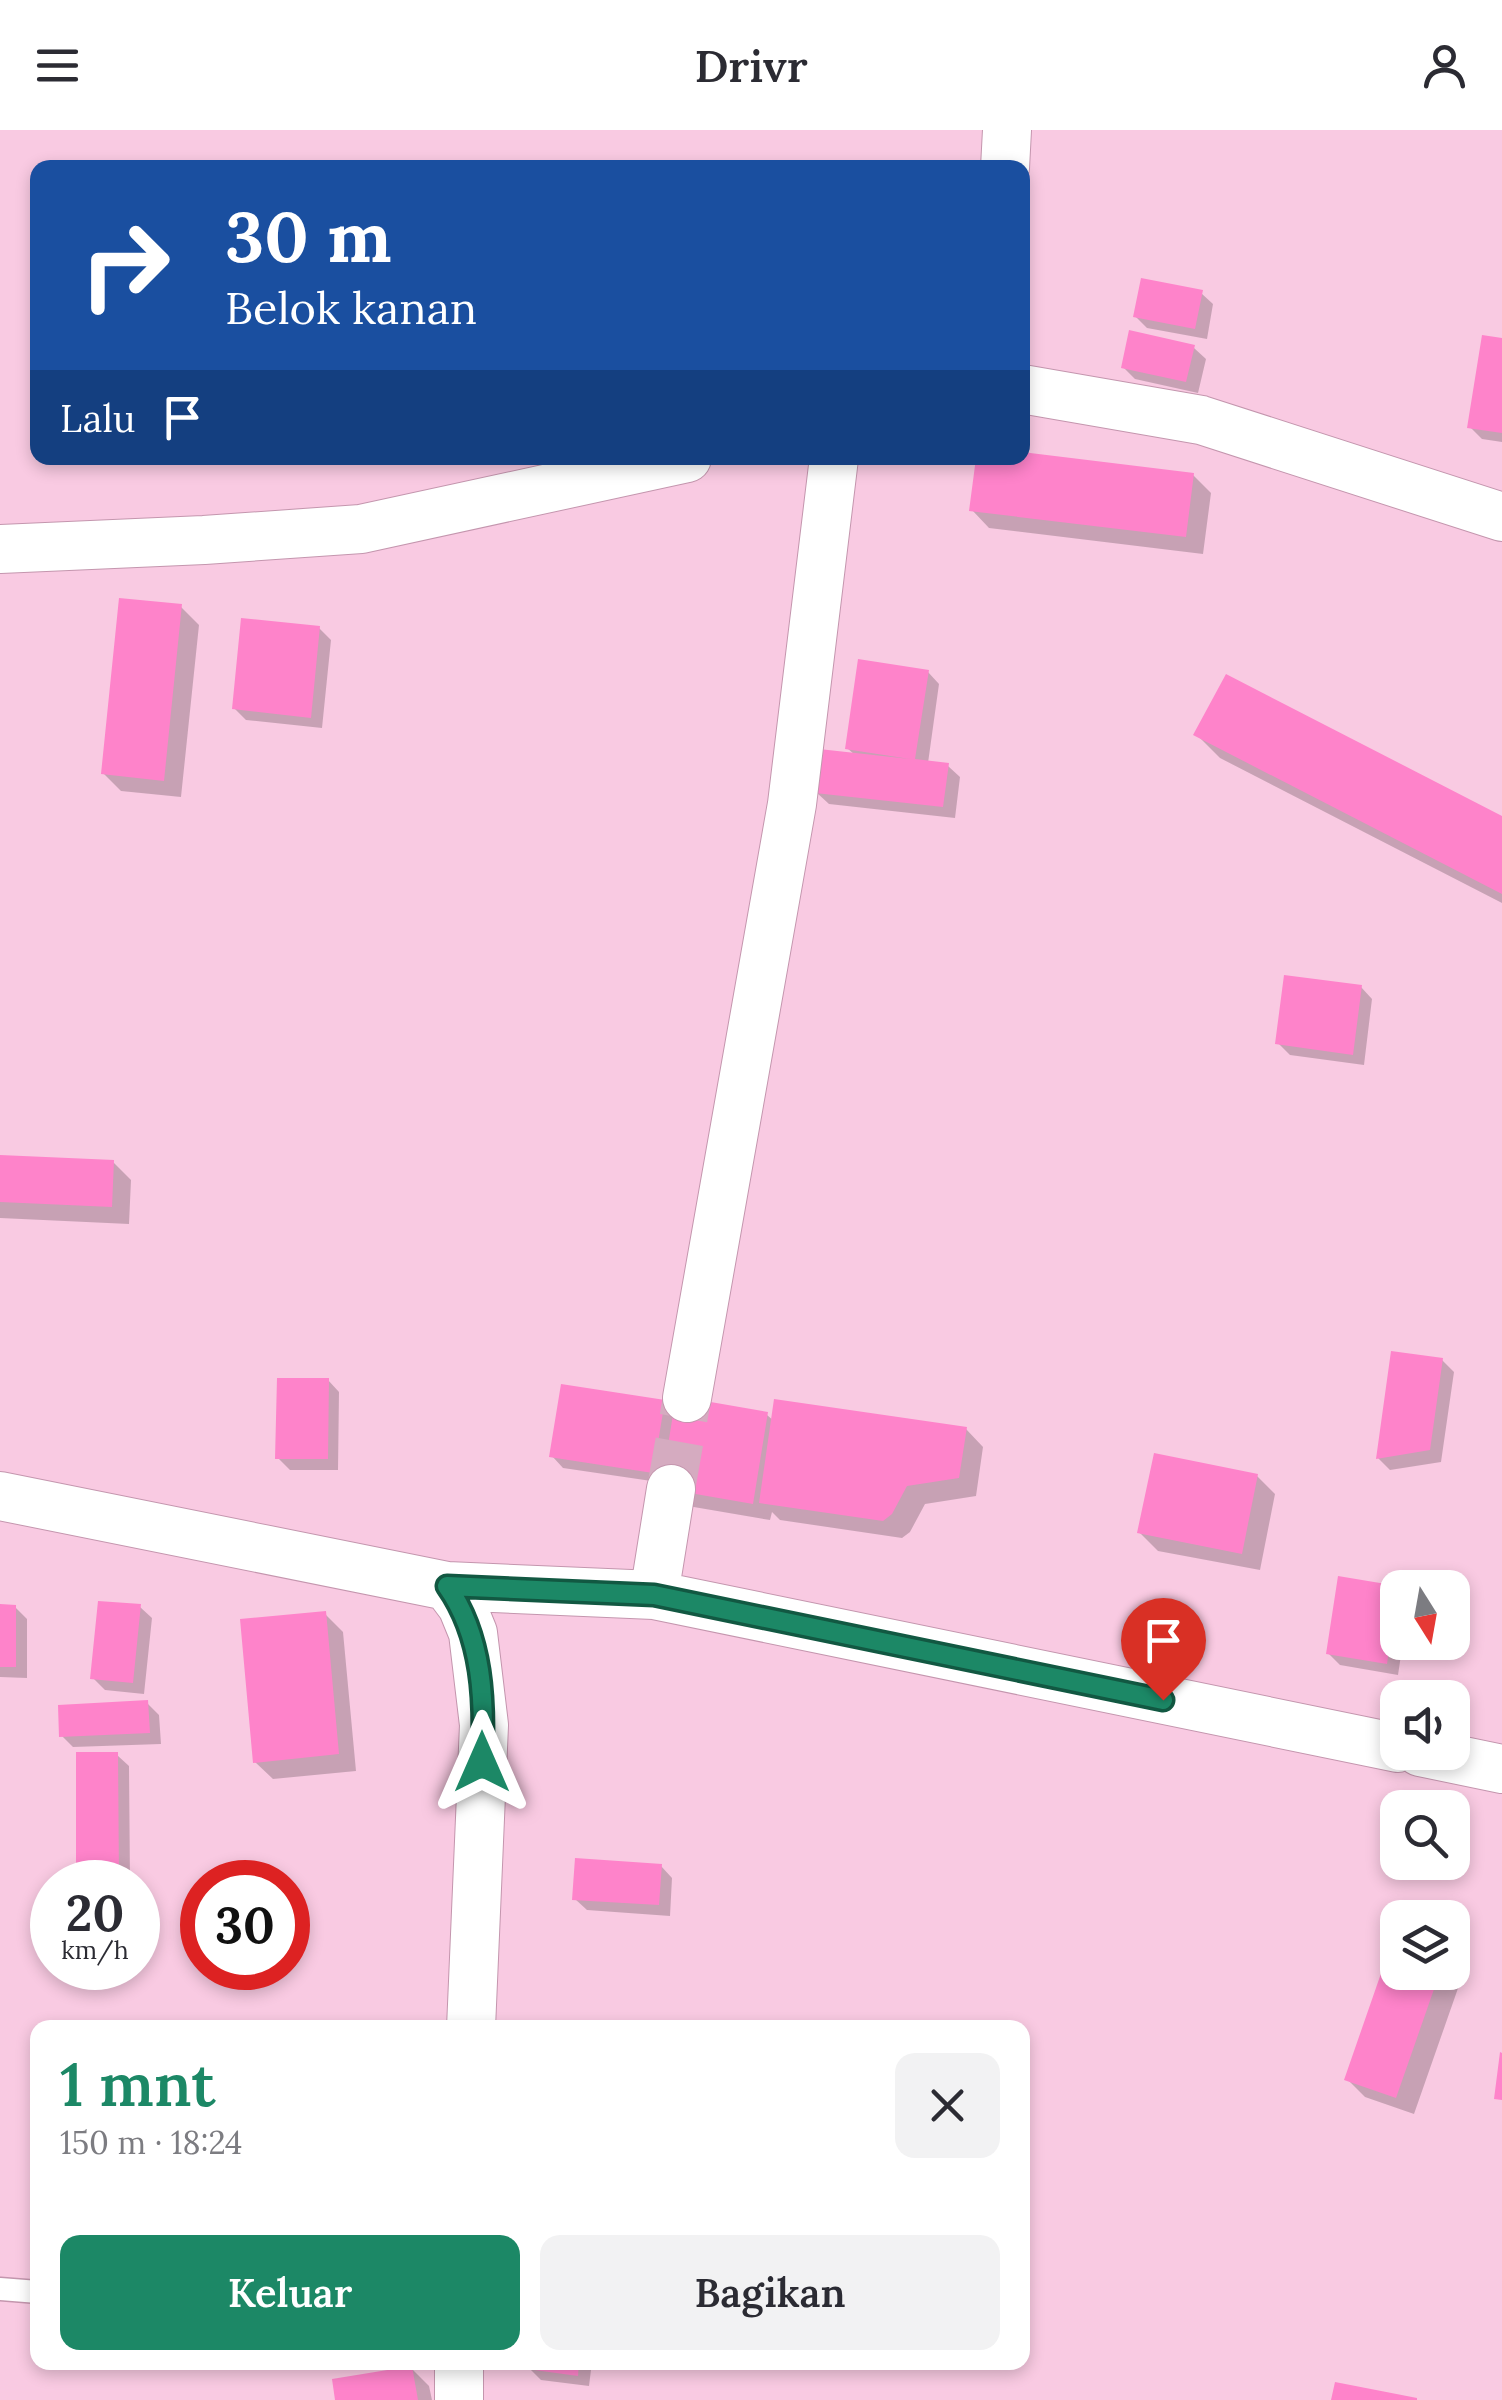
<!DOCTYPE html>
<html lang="id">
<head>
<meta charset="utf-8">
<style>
  body { margin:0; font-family:Lora,serif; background:#f2f2f3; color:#2b2b33; height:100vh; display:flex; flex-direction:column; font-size:38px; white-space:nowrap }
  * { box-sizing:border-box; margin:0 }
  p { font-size:32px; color:#7c7c81 }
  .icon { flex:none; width:55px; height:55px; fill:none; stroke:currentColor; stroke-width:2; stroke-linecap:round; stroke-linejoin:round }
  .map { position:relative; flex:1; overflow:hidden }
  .panel { position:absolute; left:30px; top:1890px; width:1000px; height:350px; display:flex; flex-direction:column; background:#fff; border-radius:20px; box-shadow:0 5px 15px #0003 }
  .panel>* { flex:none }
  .hud { position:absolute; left:30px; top:30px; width:1000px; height:305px; border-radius:20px; box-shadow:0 5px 15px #0003; background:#1a4fa0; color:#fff; overflow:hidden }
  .needle { width:65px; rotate:169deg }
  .tools { position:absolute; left:1380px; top:1440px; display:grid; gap:20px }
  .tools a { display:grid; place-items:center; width:90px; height:90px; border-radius:20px; background:#fff; box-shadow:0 5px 15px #0003; font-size:50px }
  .speed { position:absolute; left:30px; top:1730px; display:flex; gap:20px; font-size:50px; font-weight:700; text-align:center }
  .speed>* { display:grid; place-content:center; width:130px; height:130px; border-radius:50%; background:#fff; box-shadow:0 5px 15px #0003; line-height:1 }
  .speed small { font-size:25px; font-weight:400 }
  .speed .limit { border:15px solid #d22; background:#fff; color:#111 }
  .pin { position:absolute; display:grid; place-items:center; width:85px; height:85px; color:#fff; margin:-102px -42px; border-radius:50% 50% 50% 0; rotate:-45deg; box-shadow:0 0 10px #0007 }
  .pin .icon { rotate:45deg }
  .me { position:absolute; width:110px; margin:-55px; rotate:0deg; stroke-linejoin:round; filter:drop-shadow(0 0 8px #0008) }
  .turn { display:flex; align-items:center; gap:35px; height:210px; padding:0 30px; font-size:45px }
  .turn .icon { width:130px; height:130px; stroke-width:2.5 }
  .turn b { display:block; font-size:70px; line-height:85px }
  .then { display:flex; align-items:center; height:95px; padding:0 30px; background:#0003; gap:20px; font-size:38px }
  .round { display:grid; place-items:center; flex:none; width:105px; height:105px; border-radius:20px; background:#f2f2f3 }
  .headline { display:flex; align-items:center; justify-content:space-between; height:170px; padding:0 30px }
  h1 { font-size:60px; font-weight:600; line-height:75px; color:#1c8866 }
  .cta { display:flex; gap:20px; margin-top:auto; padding:20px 30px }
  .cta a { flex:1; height:115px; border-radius:20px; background:#1c8866; color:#fff; font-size:40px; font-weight:600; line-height:115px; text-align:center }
  .cta a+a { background:#f2f2f3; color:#2b2b33 }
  header { display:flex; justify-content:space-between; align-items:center; height:130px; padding:0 30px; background:#fff; font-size:45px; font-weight:600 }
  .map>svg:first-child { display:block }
  .shadow { fill:#0003 }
  .building { fill:#fe83ca }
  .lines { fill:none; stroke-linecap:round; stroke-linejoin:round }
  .minor-tunnel { stroke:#d5abc0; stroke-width:48; stroke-dasharray:48 24; stroke-linecap:butt }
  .service-casing { stroke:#c496ae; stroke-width:25 }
  .minor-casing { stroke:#c496ae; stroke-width:50 }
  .service { stroke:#fff; stroke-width:22 }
  .minor { stroke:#fff; stroke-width:48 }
  .route-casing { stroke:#125842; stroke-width:25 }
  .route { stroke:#1c8866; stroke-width:18 }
</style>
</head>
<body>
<header><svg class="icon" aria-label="menu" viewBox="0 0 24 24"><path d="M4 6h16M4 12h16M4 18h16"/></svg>Drivr<svg class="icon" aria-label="person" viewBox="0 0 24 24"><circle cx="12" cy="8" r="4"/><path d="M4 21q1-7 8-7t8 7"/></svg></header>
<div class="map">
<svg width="1502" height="2270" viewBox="0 0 1502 2270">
  <rect width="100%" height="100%" fill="#f9cae2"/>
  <path class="shadow" d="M1201 163 1213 174 1207 209 1147 198 1135 186Z
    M1502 210V312L1482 309 1470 297Z
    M1194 218 1206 229 1198 263 1135 249 1123 237Z
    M978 328H1022L1193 345 1211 363 1203 424 989 398 972 380Z
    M181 477 199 495 181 667 121 661 103 643Z
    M319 498 331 510 322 598 246 590 234 578Z
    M928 542 939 554 928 633 948 636 960 647 955 688 829 674 817 663 855 625 847 618Z
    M1196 604 1502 689V773L1220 628Z
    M1361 857 1372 869 1364 935 1290 925 1278 913Z
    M0 1028 113 1032 131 1050 129 1094 0 1088Z
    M1442 1230 1454 1242 1441 1332 1390 1340 1378 1328Z
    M328 1250 339 1262 338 1340H290L278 1328Z
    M563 1257 767 1285 774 1291 966 1299 983 1317 976 1366 925 1374 910 1402 902 1408 780 1390 772 1382 770 1390 682 1375 665 1353 563 1338 552 1326Z
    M1257 1346 1275 1364 1260 1440 1158 1421 1140 1403Z
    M1398 1458V1512H1403L1398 1545 1340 1535 1328 1523Z
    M0 1477H15L27 1489V1548L0 1547Z
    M140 1477 152 1488 144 1564 105 1560 93 1548Z
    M325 1484 343 1502 356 1641 273 1649 255 1632Z
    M147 1573 159 1585 161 1614 73 1617 62 1606Z
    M79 1625H117L129 1636 130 1752H79Z
    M661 1736 672 1748 670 1786 587 1780 575 1769Z
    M1452 1834 1463 1844 1414 1984 1365 1967 1347 1949 1398 1842H1452Z
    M530 2232H592L589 2256 541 2250 529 2238Z
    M411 2238 429 2256 432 2270H338Z"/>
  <path class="building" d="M1141 148 1203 160 1195 199 1133 187Z
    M1129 200 1195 215 1186 252 1121 238Z
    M1482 205 1502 208V303L1467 298Z
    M1022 322 1194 343 1186 407 969 381 976 328H1022Z
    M119 468 182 474 164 651 101 644Z
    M241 488 320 496 311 588 232 579Z
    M858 529 929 540 915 629 949 633 943 677 815 663 819 619 910 629 845 619Z
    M1226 544 1502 686V764L1193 605Z
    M1284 845 1362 855 1353 925 1275 914Z
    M0 1025 114 1030 112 1077 0 1072Z
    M1391 1221 1443 1228 1430 1320 1376 1329Z
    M277 1248H329L328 1329H275Z
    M561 1254 665 1270 653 1343 549 1327Z
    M676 1266 768 1282 753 1374 661 1358Z
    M774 1269 967 1297 959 1348 907 1356 892 1384 883 1391 759 1373Z
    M1154 1323 1258 1344 1242 1424 1137 1403Z
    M1338 1446 1398 1456 1387 1534 1326 1524Z
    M98 1471 141 1474 133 1553 90 1549Z
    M0 1474 16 1475V1537H0Z
    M326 1481 339 1624 253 1633 240 1489Z
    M148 1570 150 1603 59 1607 58 1575Z
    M76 1622H118L119 1752H76Z
    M575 1728 662 1734 659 1775 572 1770Z
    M1394 1806 1398 1807V1842H1440L1396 1968 1344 1950Z
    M1500 1922 1502 1923V1970L1494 1969Z
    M528 2232H579L578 2246 527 2239Z
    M412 2236 418 2270H335L332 2249Z
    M1335 2252 1417 2268V2270H1331Z"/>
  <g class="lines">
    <path class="minor-tunnel" d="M671 1359 687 1268"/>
    <defs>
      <path id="service" d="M0 2159 38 2162"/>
      <path id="minor" d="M1005 38 1007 0
        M1022 259 1201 290 1502 387
        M0 419 204 410 361 399 687 328
        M687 1268 792 674 834 328
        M0 1366 447 1456 462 1476 473 1503 484 1595 471 1898
        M447 1456 654 1465 1398 1618
        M654 1465 671 1359
        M1420 1622 1502 1639
        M459 2232V2270"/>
    </defs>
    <use href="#service" class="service-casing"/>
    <use href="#minor" class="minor-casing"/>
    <use href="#service" class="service"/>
    <use href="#minor" class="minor"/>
  </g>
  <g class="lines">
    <defs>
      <path id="route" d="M482 1632C485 1572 483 1507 447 1456L654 1465 1163 1570"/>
    </defs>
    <use href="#route" class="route-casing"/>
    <use href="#route" class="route"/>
  </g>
</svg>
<div class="tools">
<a><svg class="needle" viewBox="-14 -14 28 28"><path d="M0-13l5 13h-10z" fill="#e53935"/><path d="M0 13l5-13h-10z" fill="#7c7c81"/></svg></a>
<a><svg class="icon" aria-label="sound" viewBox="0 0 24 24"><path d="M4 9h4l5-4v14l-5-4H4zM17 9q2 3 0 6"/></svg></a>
<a><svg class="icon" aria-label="search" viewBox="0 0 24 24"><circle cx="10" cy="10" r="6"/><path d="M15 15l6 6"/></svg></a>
<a><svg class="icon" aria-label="layers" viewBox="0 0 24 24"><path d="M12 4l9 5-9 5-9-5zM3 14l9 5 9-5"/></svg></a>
</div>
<div class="speed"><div>20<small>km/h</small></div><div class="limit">30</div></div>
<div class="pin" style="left:1163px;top:1570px;background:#d93025"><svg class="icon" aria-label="arrive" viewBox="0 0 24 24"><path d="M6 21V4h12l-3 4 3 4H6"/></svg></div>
<svg class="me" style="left:482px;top:1632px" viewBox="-20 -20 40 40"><path d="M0-17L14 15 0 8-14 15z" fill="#1c8866" stroke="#fff" stroke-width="4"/></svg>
<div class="hud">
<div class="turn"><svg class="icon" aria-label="right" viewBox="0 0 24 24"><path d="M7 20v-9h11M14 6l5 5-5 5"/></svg><div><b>30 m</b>Belok kanan</div></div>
<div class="then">Lalu<svg class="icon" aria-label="arrive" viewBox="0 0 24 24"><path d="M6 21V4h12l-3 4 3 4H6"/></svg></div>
</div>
<section class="panel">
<div class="headline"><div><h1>1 mnt</h1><p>150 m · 18:24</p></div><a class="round"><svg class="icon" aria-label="close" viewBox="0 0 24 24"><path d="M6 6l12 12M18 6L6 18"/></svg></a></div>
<div class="cta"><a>Keluar</a><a>Bagikan</a></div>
</section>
</div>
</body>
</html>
